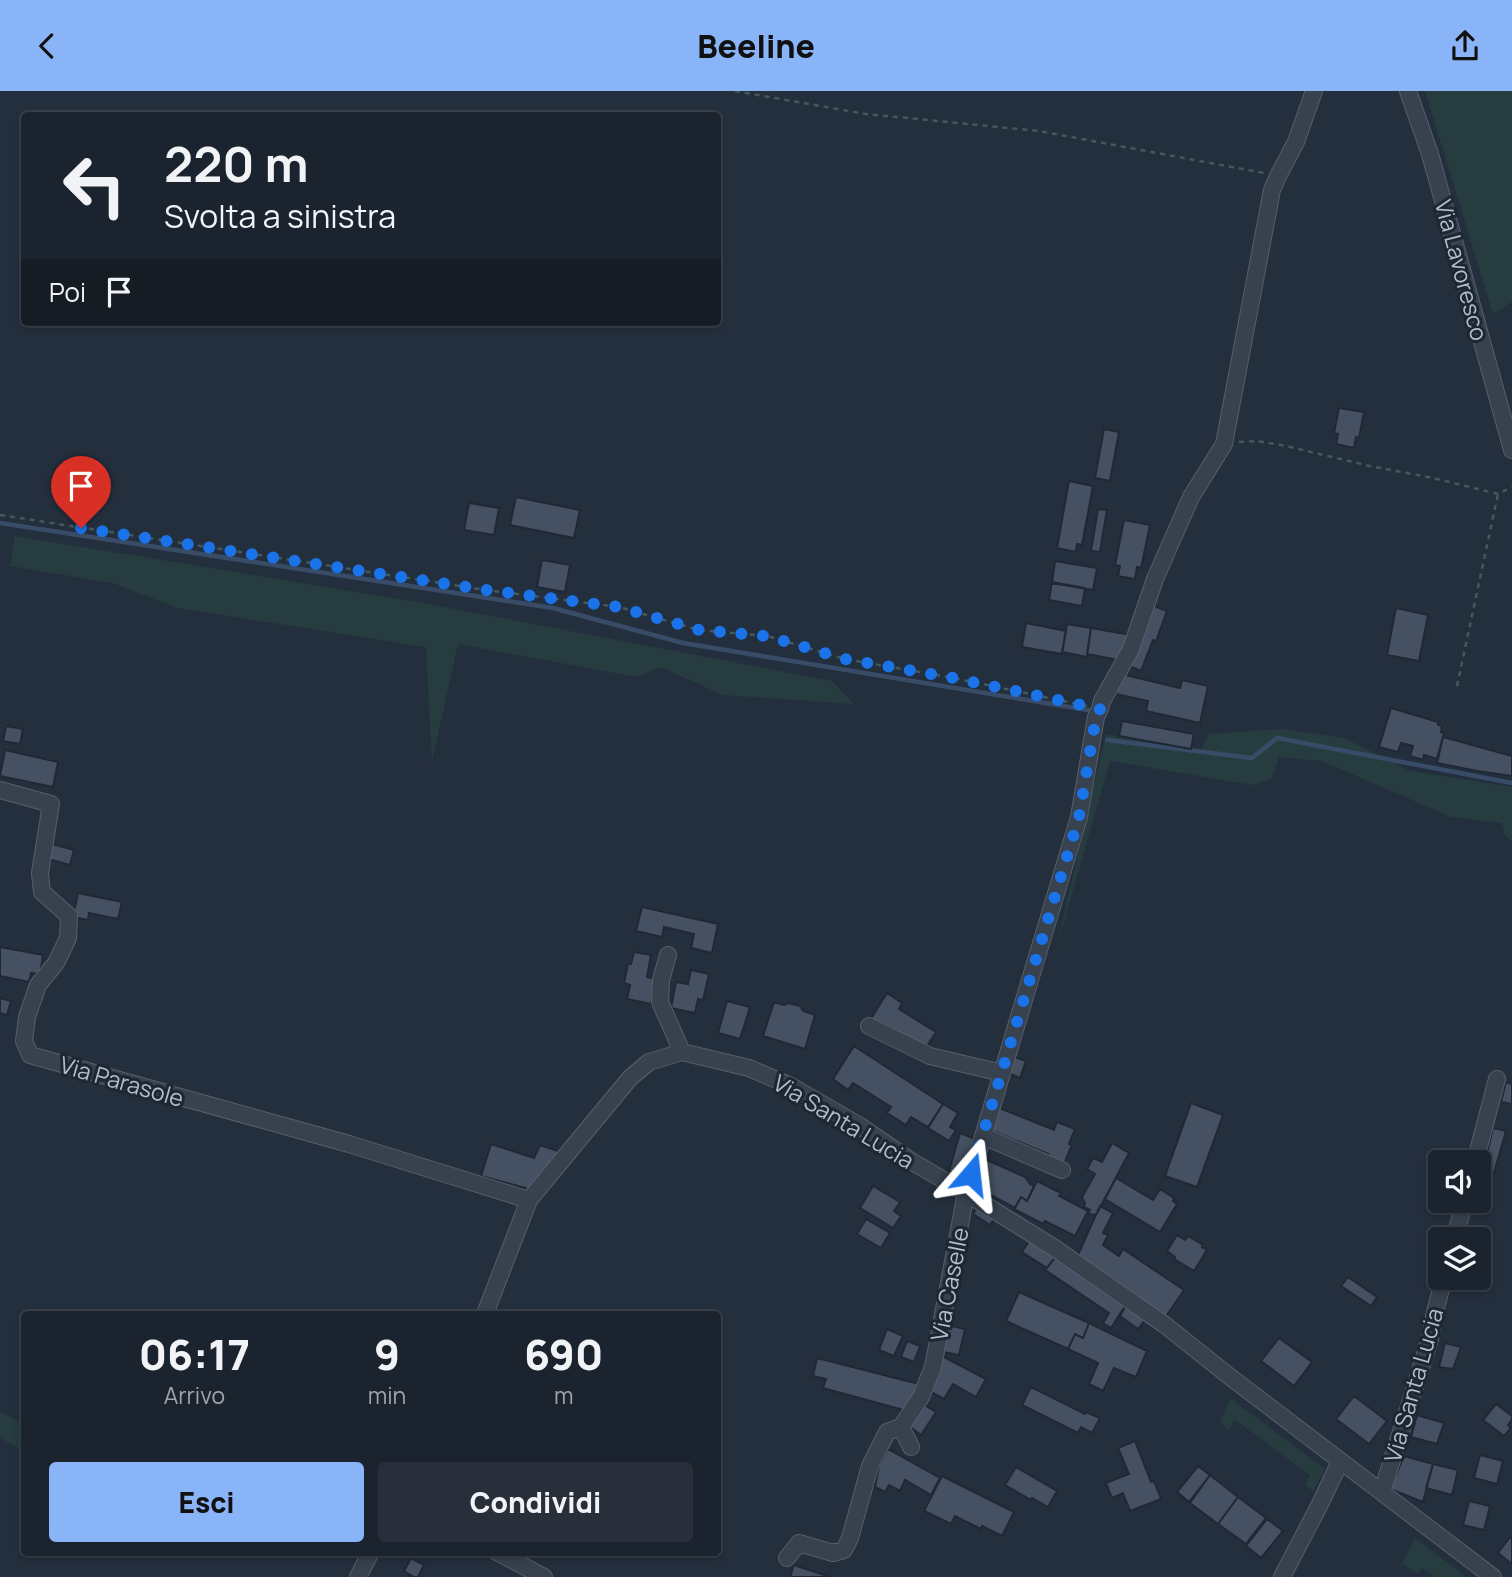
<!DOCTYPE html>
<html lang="it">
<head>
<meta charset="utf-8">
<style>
  body { margin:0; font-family:Manrope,sans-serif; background:#282f3a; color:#f1f3f6; height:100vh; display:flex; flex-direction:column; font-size:26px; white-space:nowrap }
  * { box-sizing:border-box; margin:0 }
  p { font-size:23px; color:#a0a4aa }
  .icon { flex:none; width:38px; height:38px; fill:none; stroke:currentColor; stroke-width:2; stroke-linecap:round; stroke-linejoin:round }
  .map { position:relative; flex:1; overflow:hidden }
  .sheet { position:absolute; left:21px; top:1220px; width:700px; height:245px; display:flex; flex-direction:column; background:#1b232e; border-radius:7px; box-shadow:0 4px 10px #0003,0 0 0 2px #39404a }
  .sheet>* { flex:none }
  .top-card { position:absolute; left:21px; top:21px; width:700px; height:214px; border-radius:7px; box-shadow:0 4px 10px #0003,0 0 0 2px #39404a; background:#1b232e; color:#f1f3f6; overflow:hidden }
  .fabs { position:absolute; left:1428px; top:1059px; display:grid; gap:14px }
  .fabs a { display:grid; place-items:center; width:63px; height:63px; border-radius:7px; background:#1b232e; box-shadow:0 4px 10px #0003,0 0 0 2px #39404a; font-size:35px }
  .pin { position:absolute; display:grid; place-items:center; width:60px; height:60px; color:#fff; margin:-72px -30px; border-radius:50% 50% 50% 0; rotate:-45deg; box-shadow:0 0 7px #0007 }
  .pin .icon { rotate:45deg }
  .me { position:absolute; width:77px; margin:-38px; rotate:17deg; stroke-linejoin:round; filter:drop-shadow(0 0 5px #0008) }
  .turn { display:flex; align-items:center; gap:24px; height:147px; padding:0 28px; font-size:32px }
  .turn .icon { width:91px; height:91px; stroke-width:2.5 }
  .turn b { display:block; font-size:49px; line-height:60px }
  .then { display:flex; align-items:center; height:66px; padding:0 28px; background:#0003; gap:14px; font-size:26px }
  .eta { display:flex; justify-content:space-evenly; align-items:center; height:119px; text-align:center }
  .eta b { font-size:42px; font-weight:800; line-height:49px }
  .cta { display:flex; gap:14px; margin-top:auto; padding:14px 28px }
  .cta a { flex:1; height:80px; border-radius:7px; background:#8ab4f8; color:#111; font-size:28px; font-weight:800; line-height:80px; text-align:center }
  .cta a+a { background:#282f3a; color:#f1f3f6 }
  header { display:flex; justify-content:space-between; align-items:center; height:91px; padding:0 28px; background:#8ab4f8; color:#111; font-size:32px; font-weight:800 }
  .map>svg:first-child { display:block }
  .green { fill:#263c3f }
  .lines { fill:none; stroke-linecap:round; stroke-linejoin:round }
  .stream { stroke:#394c67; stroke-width:4.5 }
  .building { fill:#455162; stroke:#1f2835; stroke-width:2 }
  .minor-casing { stroke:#565f6c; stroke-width:18 }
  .path { stroke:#44595c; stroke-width:2.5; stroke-dasharray:5 5; stroke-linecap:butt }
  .minor { stroke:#38414e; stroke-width:16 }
  .route { stroke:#1a73e8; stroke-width:12; stroke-dasharray:0 21.6 }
  .labels { text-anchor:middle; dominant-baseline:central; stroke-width:6; stroke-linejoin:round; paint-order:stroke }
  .street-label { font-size:23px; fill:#b4bcc9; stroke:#1d2633 }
</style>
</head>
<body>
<header><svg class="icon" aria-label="back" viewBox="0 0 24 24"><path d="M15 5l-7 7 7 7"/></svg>Beeline<svg class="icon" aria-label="share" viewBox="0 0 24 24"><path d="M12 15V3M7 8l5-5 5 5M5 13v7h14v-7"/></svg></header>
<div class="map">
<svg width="1512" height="1486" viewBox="0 0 1512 1486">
  <rect width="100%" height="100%" fill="#242f3e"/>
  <path class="green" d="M1425 0H1512V211L1493 223Z
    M15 445 423 512 832 590 854 613 723 604 661 576 636 586 458 553 432 670 426 556 177 517 113 492 10 475Z
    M1283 638 1344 647 1410 680 1512 696V750L1505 745 1502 732 1451 726 1322 670 1279 666 1272 687 1253 694 1110 670 1055 862 1106 643 1200 662 1208 643Z
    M1230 1307 1325 1378 1313 1400 1305 1394 1310 1384 1234 1328 1229 1339 1220 1331Z
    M0 1320 24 1334V1360L0 1347Z
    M1415 1447 1467 1486H1435L1422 1477 1417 1483 1402 1472Z"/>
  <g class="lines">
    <path class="stream" d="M0 432 553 517 683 552 1094 620
      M1107 649 1252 667 1277 647 1512 692"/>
  </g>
  <path class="building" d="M1339 317 1364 321 1359 347 1356 346 1354 357 1336 353 1338 343 1334 342Z
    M1104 338 1119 341 1110 390 1095 387Z
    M1069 390 1093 395 1082 454 1077 453 1076 461 1057 457Z
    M516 406 580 419 574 447 510 434Z
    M469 412 499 417 494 444 464 439Z
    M1098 418 1107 419 1100 461 1091 460Z
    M1124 429 1150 434 1141 477 1137 476 1135 488 1118 485 1120 475 1115 474Z
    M542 469 570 474 565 501 537 496Z
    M1055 470 1097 477 1093 499 1052 492Z
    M1052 491 1085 497 1082 515 1049 509Z
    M1152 514 1167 520 1156 550 1153 549 1141 580 1127 574Z
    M1396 517 1428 524 1419 570 1387 564Z
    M1026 532 1066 540 1062 563 1022 556Z
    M1067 533 1091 537 1087 566 1062 561Z
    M1091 537 1131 544 1119 569 1087 563Z
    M1121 583 1180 597 1182 589 1208 595 1200 632 1146 620 1148 610 1116 603Z
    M1391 617 1438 631V634L1442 635 1441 641 1444 642 1437 668 1424 664 1423 669 1410 665 1413 655 1401 652 1398 661 1379 656Z
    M1122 630 1194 643 1191 658 1119 645Z
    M6 635 23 638 20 653 3 650Z
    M1443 646 1512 665V685L1477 680 1437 672Z
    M5 659 58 671 53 696 0 685Z
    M52 753 74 759 70 774 48 768Z
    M78 802 122 811 118 828 89 822 88 829 73 826Z
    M642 816 718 833 712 862 691 857 694 843 664 836 662 846 636 840Z
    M0 856 43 864 40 883 31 882 29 891 0 885Z
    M634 861 651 864 647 886 656 888 651 913 627 908 630 894 624 892 628 873H631Z
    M691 879 709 883 703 909 698 908 695 922 671 917 676 891 688 893Z
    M887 902 902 912 899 918 936 941 924 960 870 929Z
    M0 907 11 910 7 924 0 922Z
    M727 910 750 916 740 948 718 942Z
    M774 911 784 914 789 912 800 915 803 920 815 924 805 958 763 945Z
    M854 955 943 1013 928 1036 911 1026 906 1034 887 1022 891 1016 853 992 848 999 833 988Z
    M1012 965 1026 970 1020 987 1006 981Z
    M1506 991 1512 993V1013L1501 1011Z
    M1191 1012 1223 1024 1197 1096 1165 1085Z
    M943 1013 958 1022 950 1036 956 1039 949 1050 928 1037Z
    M997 1016 1054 1039 1057 1031 1075 1038 1069 1053 1072 1054 1064 1073 1046 1066 1048 1063 988 1038Z
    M1493 1037 1506 1040 1494 1082 1483 1080Z
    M960 1042 975 1048 961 1094 947 1087Z
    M1112 1052 1129 1062 1096 1124 1088 1123 1090 1119 1084 1116 1085 1112 1082 1106 1095 1083 1087 1078 1093 1067 1102 1071Z
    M491 1053 534 1067 540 1054 561 1061 529 1098 481 1085Z
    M987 1069 1025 1086 1030 1093 1034 1095 1027 1110 1021 1106 1015 1117 975 1096Z
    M1116 1087 1153 1109 1160 1098 1174 1107 1173 1110 1177 1113 1160 1141 1105 1108Z
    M1037 1090 1061 1102 1059 1105 1088 1120 1075 1145 1045 1130 1043 1133 1014 1118 1021 1106 1027 1110Z
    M873 1095 900 1111 894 1120 901 1125 893 1137 860 1117Z
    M979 1113 996 1125 990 1134 973 1123Z
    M1100 1115 1113 1122 1103 1142 1108 1144 1103 1154 1119 1165 1123 1158 1184 1199 1165 1227 1076 1168Z
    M866 1128 890 1142 881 1157 857 1143Z
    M1177 1144 1185 1149 1188 1145 1203 1154 1202 1156 1207 1159 1194 1180 1174 1168 1175 1166 1167 1160Z
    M1031 1147 1057 1164 1047 1177 1022 1161Z
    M1057 1164 1127 1212 1111 1237 1103 1232 1109 1222 1045 1179Z
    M1348 1186 1377 1206 1371 1215 1341 1195Z
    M1019 1201 1089 1232 1083 1247 1075 1243 1068 1258 1006 1230Z
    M1127 1212 1147 1227 1138 1238 1120 1225Z
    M1089 1232 1147 1260 1136 1286 1114 1277 1103 1300 1089 1293 1098 1272 1068 1258 1075 1243 1083 1247Z
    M943 1233 965 1238 959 1264 938 1260Z
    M887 1238 903 1245 894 1265 879 1259Z
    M1279 1247 1312 1271 1294 1295 1261 1270Z
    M907 1250 920 1255 914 1271 901 1266Z
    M1445 1252 1461 1256 1453 1278 1439 1276Z
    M942 1265 986 1288 976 1306 953 1293 944 1308 931 1301Z
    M817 1267 919 1293 907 1320 823 1297 826 1288 813 1285Z
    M1031 1296 1085 1323 1086 1321 1100 1327 1092 1342 1081 1336 1078 1342 1022 1314Z
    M1354 1305 1387 1330 1369 1353 1336 1328Z
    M923 1313 936 1321 921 1344 909 1335Z
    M1496 1313 1512 1325V1328L1508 1334 1511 1337 1504 1345 1483 1329Z
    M1417 1324 1444 1332 1437 1353 1411 1346Z
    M1135 1350 1151 1391 1154 1390 1161 1408 1130 1420 1123 1402 1112 1407 1106 1392 1129 1383 1118 1357Z
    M888 1358 940 1387 931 1404 905 1389 900 1400 889 1394 885 1401 875 1396 879 1375Z
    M1480 1364 1503 1370 1497 1393 1474 1387Z
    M1404 1365 1433 1373 1423 1411 1390 1398Z
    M1433 1373 1458 1379 1452 1404 1426 1397Z
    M1198 1375 1210 1384 1189 1411 1177 1401Z
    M1016 1376 1057 1400 1048 1416 1032 1407 1031 1409 1005 1394Z
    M1210 1384 1238 1406 1218 1433 1190 1412Z
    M942 1385 1014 1421 1002 1445 982 1435 981 1438 955 1425 951 1433 924 1420Z
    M1238 1406 1266 1427 1246 1453 1218 1433Z
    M1469 1410 1490 1415 1484 1439 1463 1434Z
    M1267 1428 1283 1440 1261 1467 1246 1455Z
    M1510 1446 1512 1448V1473L1498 1462Z
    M411 1467 424 1474 418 1486H414L404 1480Z
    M794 1474 830 1486H790Z"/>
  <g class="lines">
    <defs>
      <path id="minor" d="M1408 0 1430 63 1512 359
        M0 699 51 713 40 782 42 801 69 825 68 847 56 872 38 894 27 926 24 950 30 964 349 1053 529 1109
        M668 864 661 889 660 911 682 961
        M869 935 930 965 1002 982
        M983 1045 1062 1079
        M1475 1071 1497 988
        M1454 1148 1465 1110
        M485 1223 529 1109 630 987 649 971 682 961 749 977 791 995 860 1035 911 1070 966 1102 1056 1158 1165 1234 1229 1285 1493 1486
        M911 1356 901 1336 921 1306 933 1276 966 1102 1079 726 1096 626 1100 618 1102 610 1131 558 1155 488 1191 406 1224 353 1272 99 1278 85 1296 51 1314 0
        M1382 1401 1430 1248 1435 1221 1444 1186
        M497 1461 544 1486
        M787 1467 799 1452 833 1462 844 1459 850 1447 870 1375 887 1341 901 1336
        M358 1486 371 1461
        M1282 1486 1319 1415 1340 1371"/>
    </defs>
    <use href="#minor" class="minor-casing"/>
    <path class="path" d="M735 0 866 23 1039 40 1264 82
      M1239 351 1257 350 1286 355 1370 375 1433 387 1498 403 1512 396
      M0 424 486 499 619 516 699 539 767 545 845 568 954 587 1087 615
      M1457 595 1498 403"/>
    <use href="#minor" class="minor"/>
  </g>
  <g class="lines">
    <path class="route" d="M81 437 486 499 619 516 699 539 767 545 845 568 954 587 1100 618 1096 626 1079 726 971 1083"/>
  </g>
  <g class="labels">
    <g class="street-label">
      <text transform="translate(1462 179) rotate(75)">Via Lavoresco</text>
      <text transform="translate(122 990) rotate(16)">Via Parasole</text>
      <text transform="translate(844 1030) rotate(31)">Via Santa Lucia</text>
      <text transform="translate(949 1193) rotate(-79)">Via Caselle</text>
      <text transform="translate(1413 1294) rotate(-74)">Via Santa Lucia</text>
    </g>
  </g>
</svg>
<div class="fabs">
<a><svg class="icon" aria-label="sound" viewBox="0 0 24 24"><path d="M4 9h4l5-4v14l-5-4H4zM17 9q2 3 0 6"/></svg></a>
<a><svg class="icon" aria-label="layers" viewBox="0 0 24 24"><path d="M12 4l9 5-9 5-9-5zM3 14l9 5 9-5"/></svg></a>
</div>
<div class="pin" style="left:81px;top:437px;background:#d93025"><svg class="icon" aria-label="arrive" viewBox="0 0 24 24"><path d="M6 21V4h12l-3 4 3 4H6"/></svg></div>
<svg class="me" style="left:971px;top:1083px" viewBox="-20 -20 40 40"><path d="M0-17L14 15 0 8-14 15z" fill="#1a73e8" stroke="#fff" stroke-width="4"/></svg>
<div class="top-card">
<div class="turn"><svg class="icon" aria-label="left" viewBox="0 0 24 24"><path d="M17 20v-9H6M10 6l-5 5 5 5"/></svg><div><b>220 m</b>Svolta a sinistra</div></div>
<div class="then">Poi<svg class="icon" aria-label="arrive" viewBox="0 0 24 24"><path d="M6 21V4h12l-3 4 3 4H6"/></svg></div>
</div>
<section class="sheet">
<div class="eta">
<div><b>06:17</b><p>Arrivo</p></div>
<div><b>9</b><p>min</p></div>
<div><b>690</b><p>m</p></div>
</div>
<div class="cta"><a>Esci</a><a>Condividi</a></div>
</section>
</div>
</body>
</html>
